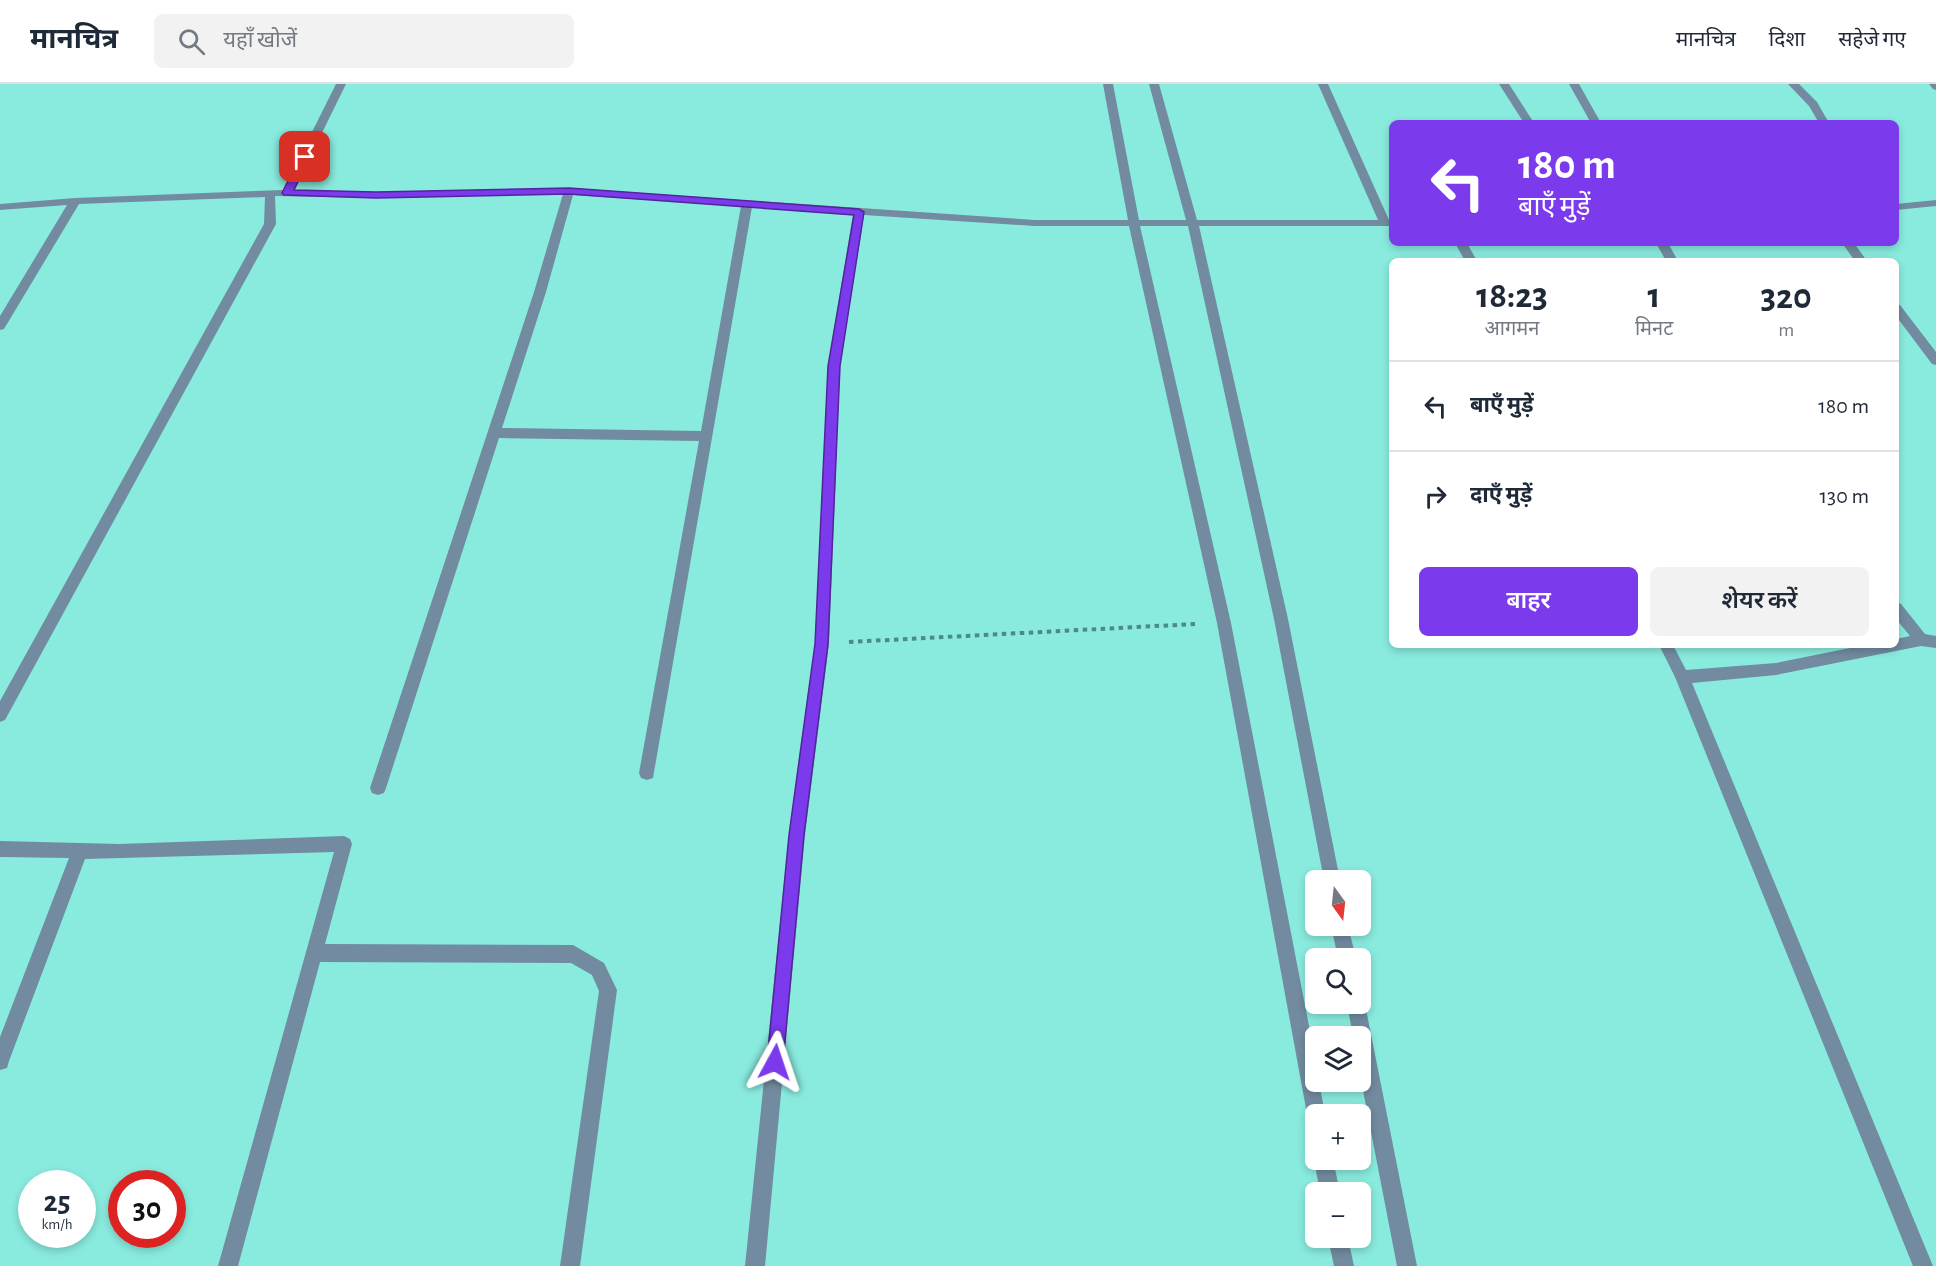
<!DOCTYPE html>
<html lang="hi">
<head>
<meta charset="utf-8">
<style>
  body { margin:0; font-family:"Alegreya Sans","Noto Sans Devanagari",sans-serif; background:#f2f2f3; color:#1f2937; height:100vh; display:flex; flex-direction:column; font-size:22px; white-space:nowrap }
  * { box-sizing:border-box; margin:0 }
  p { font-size:20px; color:#747a83 }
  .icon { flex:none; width:33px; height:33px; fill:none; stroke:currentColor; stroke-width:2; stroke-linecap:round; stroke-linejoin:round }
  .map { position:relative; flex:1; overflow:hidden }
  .side { position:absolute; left:1389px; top:174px; width:510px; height:390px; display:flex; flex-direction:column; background:#fff; border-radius:9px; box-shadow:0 3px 9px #0003 }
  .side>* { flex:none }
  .hud { position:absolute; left:1389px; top:36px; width:510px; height:126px; border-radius:9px; box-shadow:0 3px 9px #0003; background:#7c3aed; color:#fff; overflow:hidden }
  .needle { width:39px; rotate:165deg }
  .controls { position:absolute; left:1305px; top:786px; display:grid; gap:12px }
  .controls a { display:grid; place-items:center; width:66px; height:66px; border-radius:9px; background:#fff; box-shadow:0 3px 9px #0003; font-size:30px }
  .speed { position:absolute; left:18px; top:1086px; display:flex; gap:12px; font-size:30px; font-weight:700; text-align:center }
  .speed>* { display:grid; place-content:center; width:78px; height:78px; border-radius:50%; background:#fff; box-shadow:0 3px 9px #0003; line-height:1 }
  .speed small { font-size:15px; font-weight:400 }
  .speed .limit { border:9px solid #d22; background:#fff; color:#111 }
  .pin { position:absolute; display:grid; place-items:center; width:51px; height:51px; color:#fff; margin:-26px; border-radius:12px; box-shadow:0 3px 9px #0006 }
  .me { position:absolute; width:66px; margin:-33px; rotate:5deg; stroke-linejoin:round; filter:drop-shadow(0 0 4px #0008) }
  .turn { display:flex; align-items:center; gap:21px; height:126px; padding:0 30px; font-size:27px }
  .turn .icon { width:78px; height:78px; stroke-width:2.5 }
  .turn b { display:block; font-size:42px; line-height:51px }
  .eta { display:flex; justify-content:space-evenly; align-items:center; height:102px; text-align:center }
  .eta b { font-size:36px; font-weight:600; line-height:42px }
  .button { display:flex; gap:12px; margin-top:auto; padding:12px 30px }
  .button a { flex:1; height:69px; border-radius:9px; background:#7c3aed; color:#fff; font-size:24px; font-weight:600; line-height:69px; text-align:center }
  .button a+a { background:#f2f2f3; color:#1f2937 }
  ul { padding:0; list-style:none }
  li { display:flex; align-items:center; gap:18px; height:90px; padding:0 30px; border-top:2px solid #e0e1e3 }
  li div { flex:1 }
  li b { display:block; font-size:22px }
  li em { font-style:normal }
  header { display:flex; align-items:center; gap:36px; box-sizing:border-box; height:84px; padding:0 30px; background:#fff; border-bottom:2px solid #e0e1e3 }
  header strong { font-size:28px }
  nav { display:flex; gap:33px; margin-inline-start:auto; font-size:21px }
  .search { width:420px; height:54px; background:#f2f2f3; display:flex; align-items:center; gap:15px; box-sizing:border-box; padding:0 21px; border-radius:9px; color:#747a83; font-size:22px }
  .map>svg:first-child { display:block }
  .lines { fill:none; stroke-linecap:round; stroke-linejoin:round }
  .path { stroke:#4d8b82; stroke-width:4; stroke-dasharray:4.5 4.5; stroke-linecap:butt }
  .street { fill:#728ba0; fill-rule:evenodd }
  .route { fill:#7c3aed; stroke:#51269a; stroke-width:1.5 }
</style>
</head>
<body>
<header>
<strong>मानचित्र</strong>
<div class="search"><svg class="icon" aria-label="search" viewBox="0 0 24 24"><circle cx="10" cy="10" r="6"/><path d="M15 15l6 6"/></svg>यहाँ खोजें</div>
<nav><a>मानचित्र</a><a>दिशा</a><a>सहेजे गए</a></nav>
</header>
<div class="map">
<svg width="1936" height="1182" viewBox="0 0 1936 1182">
  <rect width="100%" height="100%" fill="#89ebde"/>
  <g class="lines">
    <path class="path" d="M849 558 1195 540"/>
    <path class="street" d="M336 0H346L294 106 376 108 569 104 1035 136H1128L1103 0H1113L1139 136H1186L1149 0H1159L1197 136H1378L1318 0H1328L1389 136H1392V142H1199L1288 535 1340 796H1324L1274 535 1188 142H1140L1231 539 1316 978V998H1319L1325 1030H1316V1039L1309 1037 1307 1030 1217 539 1129 142H1035L864 131 840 282 829 560 805 751 765 1182H745L789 751 815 560 828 282 853 130 752 123 653 694 647 696 641 694 639 689 699 357 499 354 386 704 384 709 378 711 372 709 370 704 534 208 563 110 376 114 275 112 276 140 5 636 0 638V617L264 140 265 113 79 120 4 245 0 246V232L67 121 0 126V120L75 114 283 106ZM573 111 741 122 701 347 502 344 546 208Z
      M1499 0H1509L1534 39H1524Z
      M1569 0H1579L1601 39H1591Z
      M1788 0H1799L1817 18 1829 39H1819L1809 22Z
      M1929 0H1936V6L1933 5Z
      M1936 116V122L1896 126V120Z
      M1455 159H1467L1477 177H1465Z
      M1656 159H1668L1678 177H1666Z
      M1842 159H1854L1867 177H1855Z
      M1896 220 1900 221 1936 268V281L1932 280 1896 232Z
      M1896 518 1901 520 1925 550 1936 552V564L1921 562 1776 591 1692 599 1933 1182H1913L1675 593 1659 561H1673L1686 586 1776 579 1865 561H1896V555L1910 552 1896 535Z
      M344 752 350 755 352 760 325 860 573 861 604 879 617 906 580 1182H560L599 907 592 891 571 879 320 878 238 1182H218L334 768 85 775 9 977 7 984 0 986V953L69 774 0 773V757L119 760Z
      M1331 842H1348L1356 874H1338Z
      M1360 913 1365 920 1417 1182H1397L1360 991V952H1353L1347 920H1360Z
      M1316 1073V1076H1333L1340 1108H1320L1314 1076Z
      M1328 1154H1348L1354 1182H1334Z"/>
  </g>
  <path class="route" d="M305 70 310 73 294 106 376 108 569 104 859 125 864 128 840 282 828 560 804 751 783 978 781 984 775 986 769 984 767 978 789 751 815 560 828 282 854 131 569 110 376 114 284 111 282 109 300 73Z"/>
</svg>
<div class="controls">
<a><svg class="needle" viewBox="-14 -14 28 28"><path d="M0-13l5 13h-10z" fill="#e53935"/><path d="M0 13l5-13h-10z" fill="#747a83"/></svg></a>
<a><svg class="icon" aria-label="search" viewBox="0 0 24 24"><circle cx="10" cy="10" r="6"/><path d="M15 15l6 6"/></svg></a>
<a><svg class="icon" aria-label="layers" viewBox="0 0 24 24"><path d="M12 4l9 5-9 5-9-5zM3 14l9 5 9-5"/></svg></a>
<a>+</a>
<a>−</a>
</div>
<div class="speed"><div>25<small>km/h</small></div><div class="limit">30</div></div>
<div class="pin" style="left:305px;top:73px;background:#d93025"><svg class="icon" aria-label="arrive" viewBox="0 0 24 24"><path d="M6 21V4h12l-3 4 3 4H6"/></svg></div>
<svg class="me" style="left:775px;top:978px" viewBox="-20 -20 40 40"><path d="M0-17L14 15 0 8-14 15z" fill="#7c3aed" stroke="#fff" stroke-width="4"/></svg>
<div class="hud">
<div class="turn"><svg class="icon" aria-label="left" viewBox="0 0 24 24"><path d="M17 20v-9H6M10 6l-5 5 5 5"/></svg><div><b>180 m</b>बाएँ मुड़ें</div></div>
</div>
<section class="side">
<div class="eta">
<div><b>18:23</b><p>आगमन</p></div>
<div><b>1</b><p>मिनट</p></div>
<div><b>320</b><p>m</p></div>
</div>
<ul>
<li><svg class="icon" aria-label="left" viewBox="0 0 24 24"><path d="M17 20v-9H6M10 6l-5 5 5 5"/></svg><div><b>बाएँ मुड़ें</b></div><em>180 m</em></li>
<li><svg class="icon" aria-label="right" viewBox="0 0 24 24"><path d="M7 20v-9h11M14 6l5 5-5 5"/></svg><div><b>दाएँ मुड़ें</b></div><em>130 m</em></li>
</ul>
<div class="button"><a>बाहर</a><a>शेयर करें</a></div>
</section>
</div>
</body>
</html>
